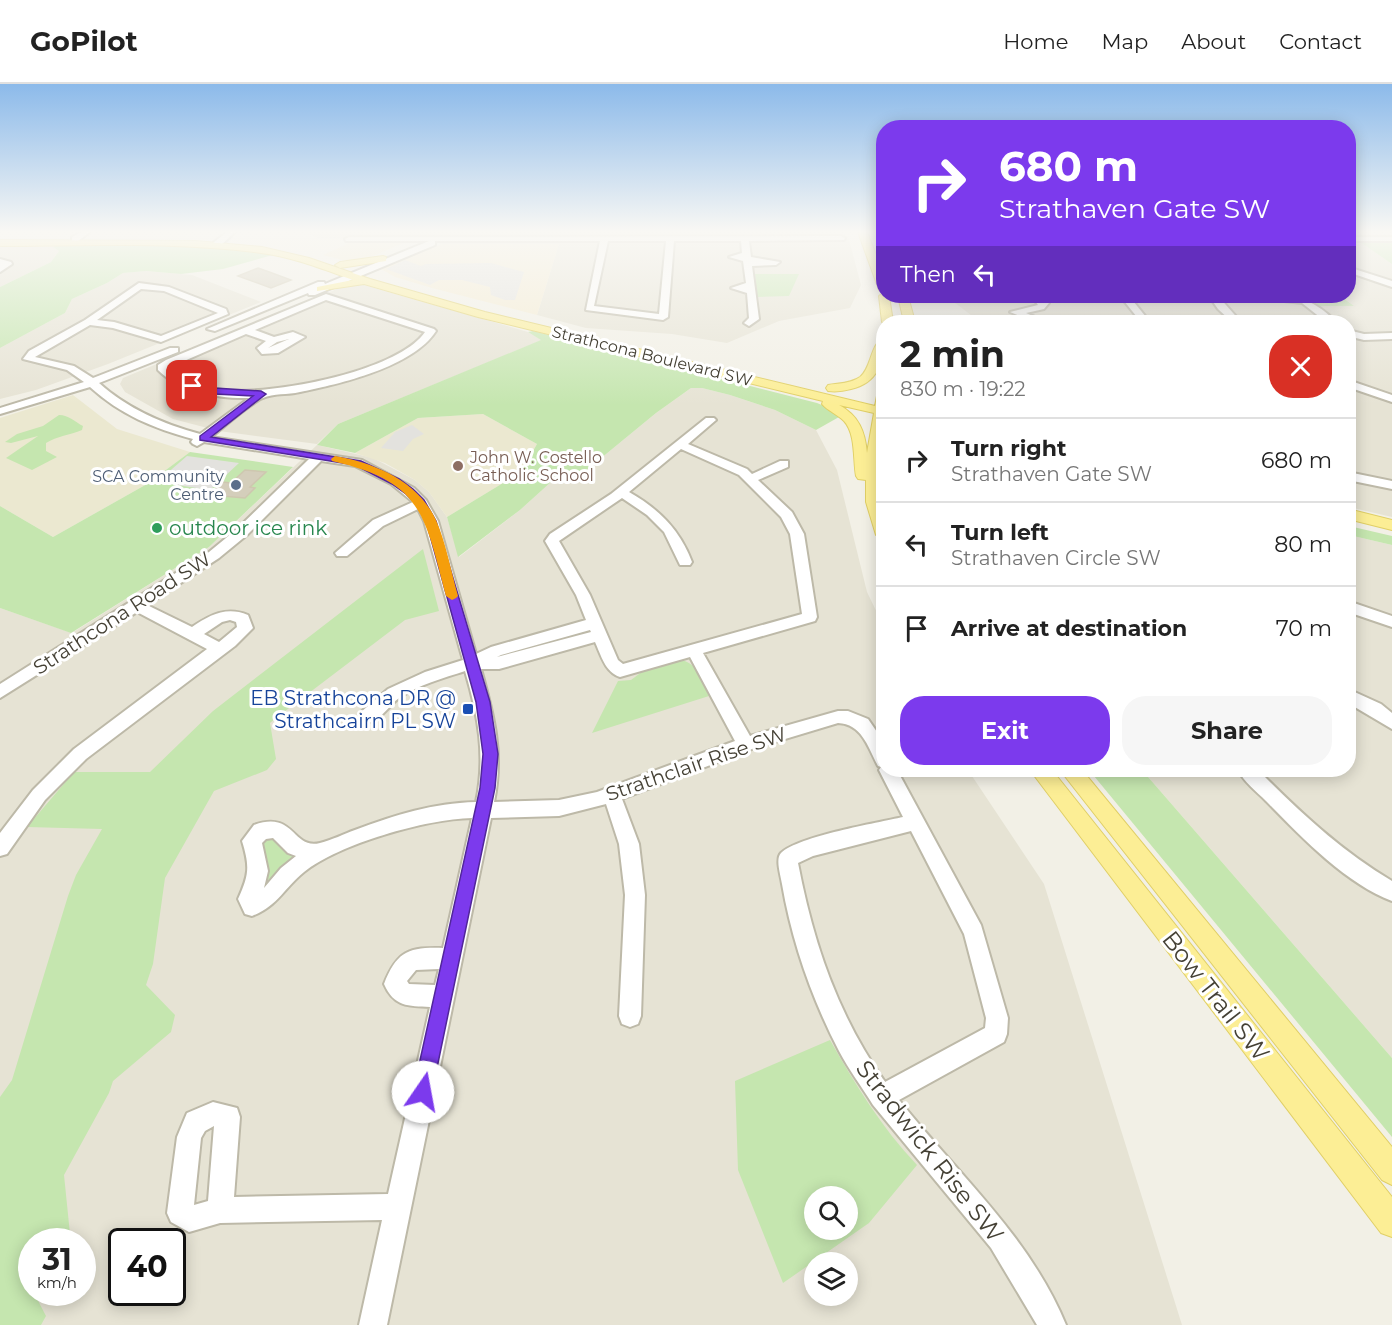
<!DOCTYPE html>
<html lang="en">
<head>
<meta charset="utf-8">
<style>
  body { margin:0; font-family:Montserrat,sans-serif; background:#f6f6f6; color:#222; height:100vh; display:flex; flex-direction:column; font-size:22px; white-space:nowrap }
  * { box-sizing:border-box; margin:0 }
  p { font-size:20px; color:#767676 }
  .icon { flex:none; width:33px; height:33px; fill:none; stroke:currentColor; stroke-width:2; stroke-linecap:round; stroke-linejoin:round }
  .map { position:relative; flex:1; overflow:hidden }
  .side { position:absolute; left:876px; top:231px; width:480px; height:462px; display:flex; flex-direction:column; background:#fff; border-radius:24px; box-shadow:0 3px 15px #0003 }
  .side>* { flex:none }
  .guide { position:absolute; left:876px; top:36px; width:480px; height:183px; border-radius:24px; box-shadow:0 3px 15px #0003; background:#7c3aed; color:#fff; overflow:hidden }
  .buttons { position:absolute; left:804px; top:1102px; display:grid; gap:12px }
  .buttons a { display:grid; place-items:center; width:54px; height:54px; border-radius:50%; background:#fff; box-shadow:0 3px 15px #0003; font-size:30px }
  .speed { position:absolute; left:18px; top:1144px; display:flex; gap:12px; font-size:30px; font-weight:700; text-align:center }
  .speed>* { display:grid; place-content:center; width:78px; height:78px; border-radius:50%; background:#fff; box-shadow:0 3px 15px #0003; line-height:1 }
  .speed small { font-size:15px; font-weight:400 }
  .speed .limit { border:3px solid #111; border-radius:9px; background:#fff; color:#111 }
  .pin { position:absolute; display:grid; place-items:center; width:51px; height:51px; color:#fff; margin:-26px; border-radius:12px; box-shadow:0 3px 9px #0006 }
  .me { position:absolute; width:66px; margin:-33px; rotate:12deg; stroke-linejoin:round; filter:drop-shadow(0 0 4px #0008) }
  .turn { display:flex; align-items:center; gap:21px; height:126px; padding:0 24px; font-size:27px }
  .turn .icon { width:78px; height:78px; stroke-width:2.5 }
  .turn b { display:block; font-size:42px; line-height:51px }
  .then { display:flex; align-items:center; height:57px; padding:0 24px; background:#0003; gap:12px; font-size:22px }
  .round { display:grid; place-items:center; flex:none; width:63px; height:63px; border-radius:24px; background:#f6f6f6 }
  .head { display:flex; align-items:center; justify-content:space-between; height:102px; padding:0 24px }
  h1 { font-size:36px; font-weight:700; line-height:45px }
  .action { display:flex; gap:12px; margin-top:auto; padding:12px 24px }
  .action a { flex:1; height:69px; border-radius:24px; background:#7c3aed; color:#fff; font-size:24px; font-weight:700; line-height:69px; text-align:center }
  .action a+a { background:#f6f6f6; color:#222 }
  ul { padding:0; list-style:none }
  li { display:flex; align-items:center; gap:18px; height:84px; padding:0 24px; border-top:2px solid #e0e0e0 }
  li div { flex:1 }
  li b { display:block; font-size:22px }
  li em { font-style:normal }
  header { display:flex; align-items:center; gap:36px; box-sizing:border-box; height:84px; padding:0 30px; background:#fff; border-bottom:2px solid #e0e0e0 }
  header strong { font-size:28px }
  nav { display:flex; gap:33px; margin-inline-start:auto; font-size:21px }
  .map>svg:first-child { display:block }
  .residential { fill:#e6e3d4; fill-rule:evenodd }
  .commercial { fill:#f4ebd1 }
  .education { fill:#ebe8d0 }
  .green { fill:#c5e6af; fill-rule:evenodd }
  .parking { fill:#e3e2de }
  .building { fill:#d4cebb; stroke:#cec7af; stroke-width:1.5 }
  .lines { fill:none; stroke-linecap:round; stroke-linejoin:round }
  .minor-casing { stroke:#bdb9a8; stroke-width:4 }
  .major-casing { stroke:#e0cf66; stroke-width:2 }
  .minor { fill:#fff; fill-rule:evenodd }
  .major { fill:#fcee95; fill-rule:evenodd }
  .route { fill:#7c3aed; stroke:#51269a; stroke-width:1.5 }
  .slow { fill:#f59e0b }
  .education-dot { fill:#8d6e63; stroke:#fff; stroke-width:2 }
  .service-dot { fill:#5c6f8a; stroke:#fff; stroke-width:2 }
  .leisure-dot { fill:#2e9e5b; stroke:#fff; stroke-width:2 }
  .transit-dot { fill:#1a4fb4; stroke:#fff; stroke-width:2 }
  .labels { text-anchor:middle; dominant-baseline:central; stroke-width:6; stroke-linejoin:round; paint-order:stroke }
  .far-street-label { font-size:16px; fill:#454135; stroke:#fff }
  .far-education-label { font-size:16px; fill:#785e54; stroke:#fff; text-anchor:start }
  .far-service-label { font-size:16px; fill:#4e5e75; stroke:#fff; text-anchor:end }
  .leisure-label { font-size:20px; fill:#27864d; stroke:#fff; text-anchor:start }
  .street-label { font-size:20px; fill:#454135; stroke:#fff }
  .transit-label { font-size:20px; fill:#164399; stroke:#fff; text-anchor:end }
  .near-street-label { font-size:24px; fill:#454135; stroke:#fff }
</style>
</head>
<body>
<header>
<strong>GoPilot</strong>
<nav><a>Home</a><a>Map</a><a>About</a><a>Contact</a></nav>
</header>
<div class="map">
<svg width="1392" height="1241" viewBox="0 0 1392 1241">
  <rect width="100%" height="100%" fill="#f2f0e6"/>
  <path class="residential" d="M306 148H837L838 151 848 152 861 201 850 224 779 237 727 259 672 250 586 244 537 231 559 160H442L420 153 318 154Z
    M1349 158H1360L1392 180V433L1349 423 1348 238H980L946 212H1348Z
    M0 163H53L59 167 51 178 0 203Z
    M146 187 192 191 261 218 108 280 36 306 0 315V264L65 229 72 215 107 199 123 189Z
    M349 200H360L528 248 542 256 338 340 317 360 219 347 173 335 125 308 120 300 123 294Z
    M691 304H702L730 311 775 326 816 346 837 386 867 508 883 541 884 686H968L1044 800 1182 1241H0V524L72 549 209 463 317 361 373 374 415 396 429 408 447 433 459 473 520 426 551 398 583 389 656 329ZM814 1113H848V1146H814ZM32 1158H82V1209H32ZM122 1158H172V1209H122ZM814 1179H848V1212H814Z
    M1349 451 1392 461V974L1142 686H1348Z"/>
  <path class="commercial" d="M408 157 366 175 350 178 323 171 351 158Z
    M442 160H559L537 231 432 204 395 193 381 185Z"/>
  <path class="education" d="M73 311 117 345 190 368 147 400 53 453 0 422V334Z
    M483 330 537 360 521 388 447 433 429 408 415 396 385 379 355 369 418 334Z"/>
  <path class="green" d="M1360 158H1392V180Z
    M186 160 276 170 223 185 181 190 146 187 123 189 107 199 72 215 65 229 0 264V203L51 178 59 167 53 163 57 161Z
    M755 190H799L789 212 757 213Z
    M1293 212H1340L1354 222H1318L1314 216Z
    M533 247 817 319 829 324 839 333 816 346 775 326 730 311 702 304H691L656 329 583 389 551 398 520 426 458 473 447 433 521 388 537 360 483 330 418 334 355 369 317 361 338 340 541 256 528 248Z
    M59 331C69 331 75 338 83 342L82 346C70 351 57 352 46 359V367L57 373 32 386 6 374 38 352 11 359 5 358 17 350 43 342Z
    M190 368 293 383 209 463 71 549 0 524V422L53 453 147 400Z
    M1349 442 1392 452V461L1349 451Z
    M423 465 439 527 405 536 276 634 270 639 276 675 267 686 214 707 165 794 153 880 146 901 175 931 171 948 113 997 109 1009 64 1091 70 1150 67 1158H32L30 1203 32 1209H34L46 1232 41 1241H0V1013L12 996 68 812 76 791 102 745 27 743 74 688H150L213 627Z
    M677 576C697 575 702 598 709 612L592 649 618 597 631 596 643 587Z
    M1089 686H1142L1392 974V1053Z
    M273 751 279 762 293 770 295 774 271 796H268V780L261 756Z
    M830 956C855 1000 881 1043 917 1081L869 1139 783 1199 738 1086 735 997ZM814 1113H848V1146H814Z"/>
  <path class="parking" d="M405 176 421 182 426 180 491 179 524 188 515 216H505L491 211 490 203 462 196H439L430 201 386 185Z
    M412 341 424 350 413 355 403 367 381 364 395 348Z
    M187 372 239 379 210 406 157 398Z"/>
  <path class="building" d="M258 184 272 189 291 196 271 204 238 192Z
    M245 386 266 388 250 403 255 404 245 414 221 412 224 410 212 408 223 398 231 399Z"/>
  <g class="lines">
    <defs>
      <path id="minor" d="M81 148H90L78 157H72V153Z
        M227 148H235L219 163H213V159Z
        M841 152 845 154 844 156 749 157 751 173 780 178 776 181 752 182 759 235 749 242 744 239 749 234 747 209 731 204 746 199 743 177 729 173 742 169 741 157H674L668 233 663 236 586 226 600 157H435V161L315 211H309L308 209 215 247 207 245 318 198H324L325 200 429 157H346L345 155 349 153ZM608 157H666L659 230 594 222Z
        M1348 153H1392V157H1348Z
        M0 175 11 178 12 180 0 188Z
        M1348 183 1392 197V203L1348 188Z
        M139 199 169 203 226 225 228 230 161 258 113 244 90 241 35 273 74 282 93 294 170 264H178V268L99 299C128 325 163 340 200 350L249 314C219 315 180 308 158 286V281L166 276 326 210 434 245 436 247C413 283 340 300 300 308 288 311 273 309 263 314 250 319 224 343 211 353L362 376 414 404 426 416 438 437 476 570 491 563 586 536 576 511 545 457 550 450 611 410 706 334H714L716 336 688 360 747 385 752 390 780 377H788V383L758 396 792 428 804 450 817 533 815 537 703 569 750 652 838 627H848L868 635 877 648 884 659V686H897L981 841 1008 934 1007 950 1004 958 899 1016C957 1089 1030 1153 1066 1241H1037L991 1164 873 1021C862 1003 849 986 839 967 812 915 792 858 782 800 781 792 775 775 781 769 799 752 877 739 903 733L879 686 881 683 878 682C868 663 862 640 838 639L752 665 622 715 639 760 645 811 641 932 638 940 630 943 622 940 619 932 625 811 619 760 606 720 559 732 491 734 387 1241H359L382 1136 220 1139 189 1148 171 1138 167 1129 177 1053 187 1029 213 1018 237 1024 240 1033 234 1113 388 1110 430 923C408 922 394 923 384 900 397 867 409 863 443 864L472 734C426 735 339 760 304 788 284 804 278 822 252 832L245 830 238 815C249 791 250 783 242 757L254 741C295 726 292 766 320 759 332 756 344 750 355 746 395 731 433 719 476 718 486 672 478 631 465 587 444 594 418 601 399 614 388 622 377 643 361 638L359 633 361 628 388 605 425 588 463 576 424 437 418 425 383 442 347 472H337L335 469 373 436 413 418 391 400 355 382 321 377 247 451 219 474 147 521 192 543C210 531 226 522 248 531L253 544 235 562 86 675 45 716 7 770 0 772V749L33 706 74 665 207 565 137 528 0 614V600L209 468 237 445 309 375 204 358 197 362 193 360 191 358 193 355C153 344 121 331 90 303L0 330V324L84 298 67 286 23 275 29 267 85 236ZM141 205 164 207 218 229 161 252 114 238 97 236ZM326 216 425 248C397 289 261 314 214 305 197 301 182 293 168 284L246 250 266 257 257 264 262 270 278 269 305 253 293 248 274 253 255 246ZM289 255 268 264 277 258ZM681 365 739 391 781 433 790 450 802 530 623 580 618 576 590 511 559 457 622 414 647 431 664 448 680 481H690L692 478C680 446 659 425 629 408ZM230 536 236 538 237 543 219 558 204 550 222 538ZM590 546 591 548 497 573 501 571ZM595 558C601 571 605 588 620 593L690 573 735 657 597 708 559 716 494 718C504 670 494 631 481 585H499ZM911 747 964 850 986 934 985 944 885 998C838 932 813 858 798 779L813 772ZM273 754 288 769 296 772 281 784 264 804 268 787 262 759 266 755ZM439 885 435 901 409 900 407 897 416 886ZM214 1042 208 1117 194 1121 201 1054 205 1047Z
        M986 212 1042 213 1049 219 1044 225 1026 229 1047 238H1035L1010 228 1038 221 1035 217 1018 213 989 216 986 215Z
        M1120 212H1129L1150 238H1141Z
        M1209 212H1218L1241 238H1232L1218 225Z
        M1261 212C1293 209 1314 215 1336 238H1326L1302 219 1266 215Z
        M1348 246 1364 250 1392 249V255L1364 256 1348 252Z
        M1348 296 1392 311V318L1348 303Z
        M1348 388 1392 397V405L1348 396Z
        M1348 517 1392 532V543L1348 528Z
        M1348 605 1381 620 1392 629V645L1348 619Z
        M1238 686H1258C1299 727 1341 767 1392 797V817C1346 800 1300 752 1266 717 1256 707 1244 698 1238 686Z"/>
      <path id="major" d="M858 148H867L884 191V212H889L893 238H882L879 212 883 209 879 206Z
        M0 156 196 157 262 163 309 174 370 195 485 228 875 322 878 307 884 303V352L880 374 884 456 876 451 866 418V396L858 395 856 392C853 376 856 350 844 337 837 330 828 327 822 320L823 317 478 233 364 200 317 207V203L353 196C323 185 292 173 261 169 175 157 86 162 0 162ZM839 321 874 329 867 369C865 347 859 332 839 321Z
        M383 172 386 173V177L340 184 335 181 340 178Z
        M898 212H908L915 238H904Z
        M884 254C884 278 878 299 851 305 844 307 835 308 828 307L826 304 828 301C838 299 850 300 860 293 872 284 870 259 884 254Z
        M1348 425 1392 436V446L1348 435Z
        M1030 686H1052L1392 1113V1153L1381 1149Z
        M1060 686H1082L1392 1063V1101L1382 1096Z"/>
    </defs>
    <use href="#minor" class="minor-casing"/>
    <use href="#major" class="major-casing"/>
    <use href="#minor" class="minor"/>
    <use href="#major" class="major"/>
  </g>
  <linearGradient id="sky" x2="0" y2="1"><stop stop-color="#8cbaea"/><stop offset="0.46" stop-color="#f9f8f4"/><stop offset="1" stop-color="#f9f8f4" stop-opacity="0"/></linearGradient>
  <rect width="1392" height="321" fill="url(#sky)"/>
  <path class="route" d="M192 299 215 304 261 307 266 310 211 353 361 377 399 395 413 405 424 416 436 437 490 618 498 670 495 704 432 1008 430 1015 423 1018 416 1015 413 1008 480 704 483 670 476 618 426 437 416 420 406 410 392 400 355 381 200 356V352L253 312 215 310 189 304V300Z"/>
  <path class="slow" d="M335 372C375 379 418 397 436 436 446 459 451 487 458 512L456 514 452 516 446 512C424 430 423 398 332 377L331 375Z"/>
  <circle class="education-dot" cx="458" cy="382" r="6"/>
  <circle class="service-dot" cx="236" cy="401" r="6"/>
  <circle class="leisure-dot" cx="157" cy="444" r="6"/>
  <rect class="transit-dot" x="462" y="619" width="12" height="12" rx="3"/>
  <g class="labels">
    <g class="far-street-label">
      <text transform="translate(652 272) rotate(14)">Strathcona Boulevard SW</text>
    </g>
    <g class="far-education-label">
      <text x="470" y="373">John W. Costello<tspan x="470" dy="18">Catholic School</tspan></text>
    </g>
    <g class="far-service-label">
      <text x="224" y="392">SCA Community<tspan x="224" dy="18">Centre</tspan></text>
    </g>
    <g class="leisure-label">
      <text x="169" y="444">outdoor ice rink</text>
    </g>
    <g class="street-label">
      <text transform="translate(122 529) rotate(-33)">Strathcona Road SW</text>
      <text transform="translate(696 680) rotate(-19)">Strathclair Rise SW</text>
    </g>
    <g class="transit-label">
      <text x="456" y="614">EB Strathcona DR @<tspan x="456" dy="23">Strathcairn PL SW</tspan></text>
    </g>
    <g class="near-street-label">
      <text transform="translate(1216 912) rotate(52)">Bow Trail SW</text>
      <text transform="translate(930 1067) rotate(52)">Stradwick Rise SW</text>
    </g>
  </g>
</svg>
<div class="buttons">
<a><svg class="icon" aria-label="search" viewBox="0 0 24 24"><circle cx="10" cy="10" r="6"/><path d="M15 15l6 6"/></svg></a>
<a><svg class="icon" aria-label="layers" viewBox="0 0 24 24"><path d="M12 4l9 5-9 5-9-5zM3 14l9 5 9-5"/></svg></a>
</div>
<div class="speed"><div>31<small>km/h</small></div><div class="limit">40</div></div>
<div class="pin" style="left:192px;top:302px;background:#d93025"><svg class="icon" aria-label="arrive" viewBox="0 0 24 24"><path d="M6 21V4h12l-3 4 3 4H6"/></svg></div>
<svg class="me" style="left:423px;top:1008px" viewBox="-20 -20 40 40"><circle r="19" fill="#fff"/><path d="M0-13L10 11 0 6-10 11z" fill="#7c3aed"/></svg>
<div class="guide">
<div class="turn"><svg class="icon" aria-label="right" viewBox="0 0 24 24"><path d="M7 20v-9h11M14 6l5 5-5 5"/></svg><div><b>680 m</b>Strathaven Gate SW</div></div>
<div class="then">Then<svg class="icon" aria-label="left" viewBox="0 0 24 24"><path d="M17 20v-9H6M10 6l-5 5 5 5"/></svg></div>
</div>
<section class="side">
<div class="head"><div><h1>2 min</h1><p>830 m · 19:22</p></div><a class="round" style="background:#d93025;color:#fff"><svg class="icon" aria-label="close" viewBox="0 0 24 24"><path d="M6 6l12 12M18 6L6 18"/></svg></a></div>
<ul>
<li><svg class="icon" aria-label="right" viewBox="0 0 24 24"><path d="M7 20v-9h11M14 6l5 5-5 5"/></svg><div><b>Turn right</b><p>Strathaven Gate SW</p></div><em>680 m</em></li>
<li><svg class="icon" aria-label="left" viewBox="0 0 24 24"><path d="M17 20v-9H6M10 6l-5 5 5 5"/></svg><div><b>Turn left</b><p>Strathaven Circle SW</p></div><em>80 m</em></li>
<li><svg class="icon" aria-label="arrive" viewBox="0 0 24 24"><path d="M6 21V4h12l-3 4 3 4H6"/></svg><div><b>Arrive at destination</b></div><em>70 m</em></li>
</ul>
<div class="action"><a>Exit</a><a>Share</a></div>
</section>
</div>
</body>
</html>
